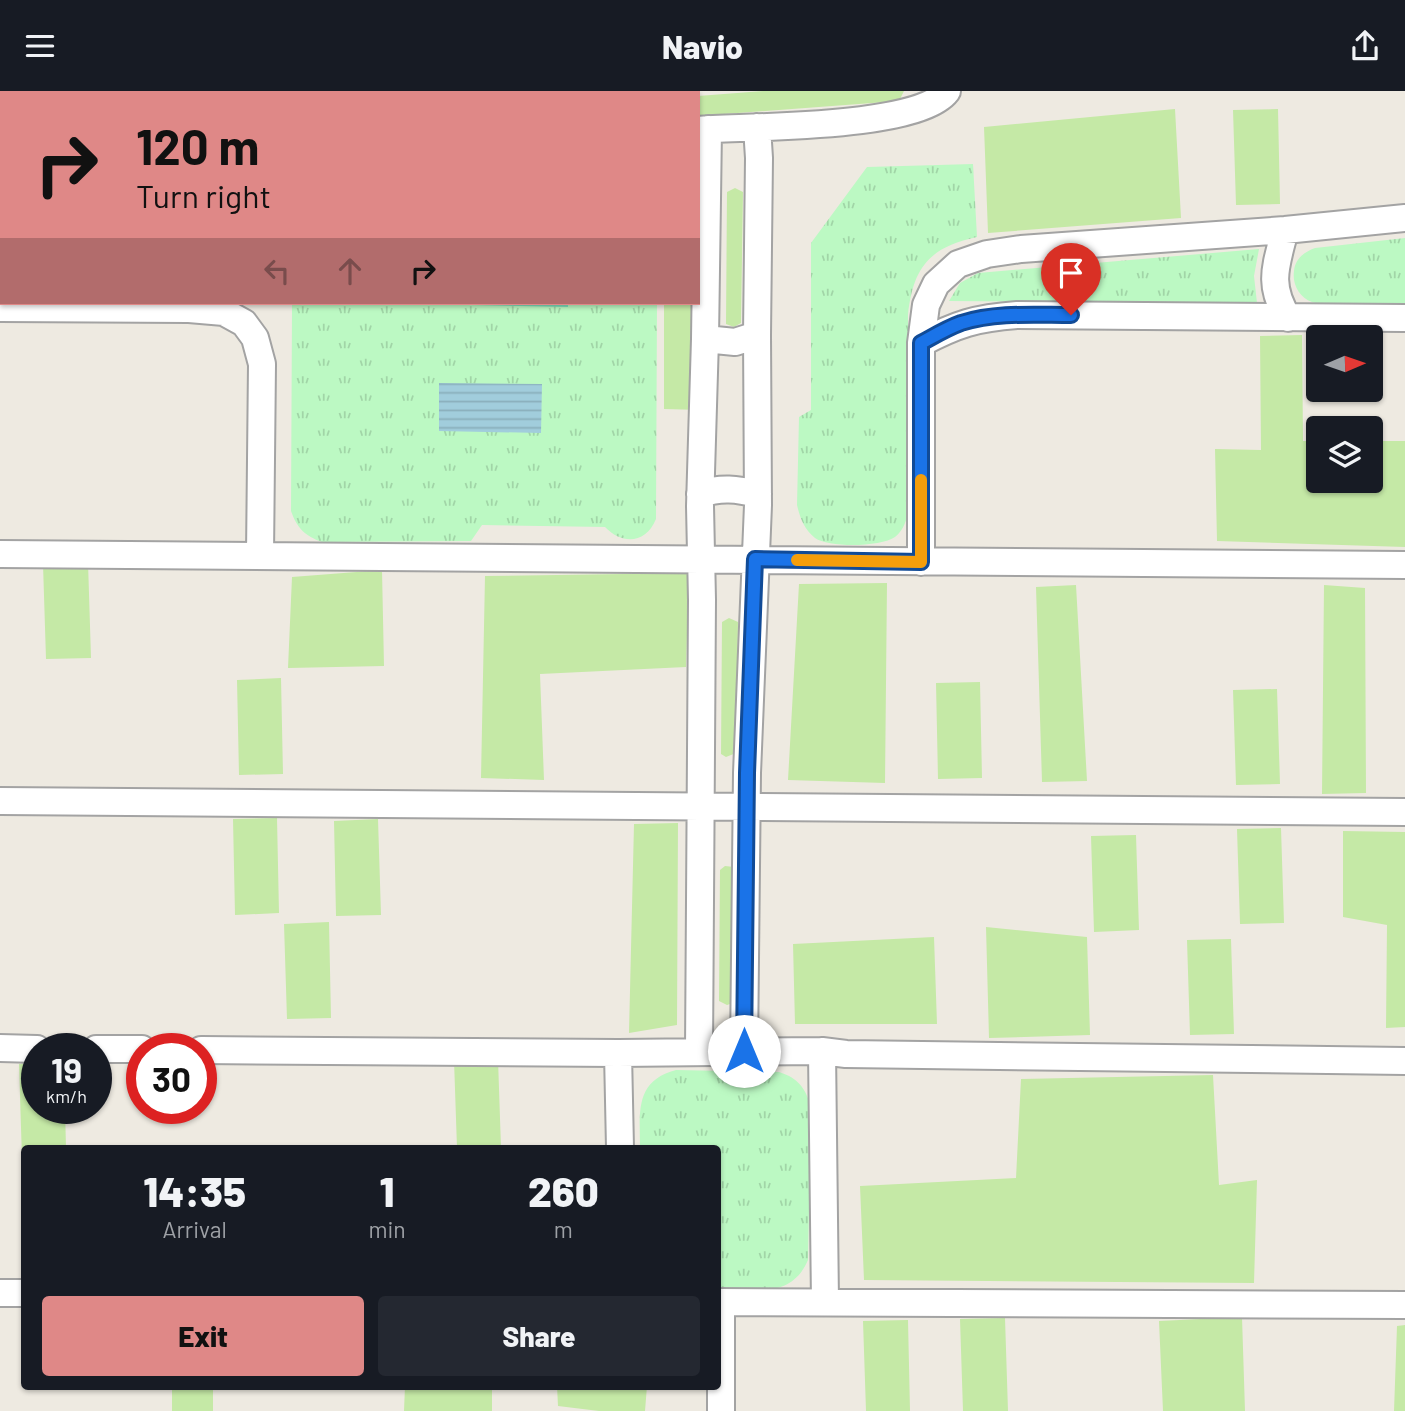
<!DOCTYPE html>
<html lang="en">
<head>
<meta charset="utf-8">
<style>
  body { margin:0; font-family:Barlow,sans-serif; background:#242831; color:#f1f3f6; height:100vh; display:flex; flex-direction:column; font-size:26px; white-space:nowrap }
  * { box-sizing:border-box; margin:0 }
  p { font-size:23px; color:#9ea1a6 }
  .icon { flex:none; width:38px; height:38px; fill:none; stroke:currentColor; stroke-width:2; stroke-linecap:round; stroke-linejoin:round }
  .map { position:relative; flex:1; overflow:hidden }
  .panel { position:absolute; left:21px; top:1054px; width:700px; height:245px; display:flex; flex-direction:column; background:#171b24; border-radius:7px; box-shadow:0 2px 5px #0004 }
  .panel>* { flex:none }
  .guide { position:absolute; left:0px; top:0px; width:700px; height:214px; box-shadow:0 2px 5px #0004; background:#df8887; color:#111; overflow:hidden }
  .needle { width:46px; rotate:88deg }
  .tools { position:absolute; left:1306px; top:234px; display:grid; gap:14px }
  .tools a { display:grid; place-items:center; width:77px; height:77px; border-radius:7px; background:#171b24; box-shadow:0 2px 5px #0004; font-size:35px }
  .speed { position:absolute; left:21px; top:942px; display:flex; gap:14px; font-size:35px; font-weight:700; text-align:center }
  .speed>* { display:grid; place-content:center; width:91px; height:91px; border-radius:50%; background:#171b24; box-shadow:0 2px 5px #0004; line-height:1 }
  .speed small { font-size:18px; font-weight:400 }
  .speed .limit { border:10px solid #d22; background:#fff; color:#111 }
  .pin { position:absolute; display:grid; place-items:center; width:60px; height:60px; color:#fff; margin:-72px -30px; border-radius:50% 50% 50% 0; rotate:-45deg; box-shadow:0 0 7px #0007 }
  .pin .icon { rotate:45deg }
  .me { position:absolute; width:77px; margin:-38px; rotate:0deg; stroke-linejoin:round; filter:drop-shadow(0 0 5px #0008) }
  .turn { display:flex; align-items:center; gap:24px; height:147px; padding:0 21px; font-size:32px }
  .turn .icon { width:91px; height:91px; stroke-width:2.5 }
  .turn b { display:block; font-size:49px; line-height:60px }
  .lanes { display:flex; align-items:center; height:66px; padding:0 21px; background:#0003; justify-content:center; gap:35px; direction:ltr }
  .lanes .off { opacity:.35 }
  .eta { display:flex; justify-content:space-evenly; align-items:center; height:119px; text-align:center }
  .eta b { font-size:42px; font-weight:800; line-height:49px }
  .primary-button { display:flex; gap:14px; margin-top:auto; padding:14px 21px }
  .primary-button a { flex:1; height:80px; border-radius:7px; background:#df8887; color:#111; font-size:28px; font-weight:800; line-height:80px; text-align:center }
  .primary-button a+a { background:#242831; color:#f1f3f6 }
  header { display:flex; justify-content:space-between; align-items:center; height:91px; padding:0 21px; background:#171b24; font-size:32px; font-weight:800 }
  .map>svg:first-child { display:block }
  .grass { fill:#c5e9a6 }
  .park { fill:url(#park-tufts) }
  .pitch { fill:#7edebc }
  .water { fill:url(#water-rules) }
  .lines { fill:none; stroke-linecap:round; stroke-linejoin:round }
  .minor-casing { stroke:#a3a3a3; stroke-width:30 }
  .tertiary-casing { stroke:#a3a3a3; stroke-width:37 }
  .minor { stroke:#fff; stroke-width:26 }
  .tertiary { stroke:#fff; stroke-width:33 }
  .route-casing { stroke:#114b97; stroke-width:18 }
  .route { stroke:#1a73e8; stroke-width:12 }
  .slow { stroke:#f59e0b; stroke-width:12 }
</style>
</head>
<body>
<header><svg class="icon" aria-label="menu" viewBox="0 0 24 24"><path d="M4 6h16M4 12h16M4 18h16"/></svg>Navio<svg class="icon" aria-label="share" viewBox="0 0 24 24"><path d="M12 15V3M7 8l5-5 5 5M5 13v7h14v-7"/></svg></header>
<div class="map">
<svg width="1405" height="1320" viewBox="0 0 1405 1320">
  <defs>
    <pattern id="park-tufts" width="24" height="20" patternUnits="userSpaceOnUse" patternTransform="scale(1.75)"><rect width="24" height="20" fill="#bcf9c3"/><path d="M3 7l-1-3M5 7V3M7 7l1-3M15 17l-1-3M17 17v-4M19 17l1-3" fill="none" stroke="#a1d5a7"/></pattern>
    <pattern id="water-rules" width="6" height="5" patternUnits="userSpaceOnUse" patternTransform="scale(1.75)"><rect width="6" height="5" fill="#a1cddc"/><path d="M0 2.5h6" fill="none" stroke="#8aafbc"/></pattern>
  </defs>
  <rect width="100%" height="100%" fill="#eeeae1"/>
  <path class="grass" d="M763 0H904L899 10 698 25V5Z
    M1175 18 1181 127 988 142 984 36Z
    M1278 18 1280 113 1236 114 1233 19Z
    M735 97 743 101 741 232 734 236 726 233 727 101Z
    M664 212H698L701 319 664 318Z
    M1302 244 1303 350H1318V390H1370V350H1405V456L1217 450 1215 358 1261 359 1260 245Z
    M88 471 91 567 46 568 43 473Z
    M382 479 384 575 288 577 292 486Z
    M689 482 686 576 540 583 544 689 481 687 485 485Z
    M887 492 885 692 788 689 799 493Z
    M1076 494 1087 690 1042 691 1036 496Z
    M1324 494 1365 497 1366 702 1322 703Z
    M729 527 738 531 736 662 726 666 721 663 722 531Z
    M281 587 283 683 239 684 237 589Z
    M980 591 982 687 938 688 936 592Z
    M1277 598 1280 693 1236 694 1233 599Z
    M277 727 279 822 235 824 233 728Z
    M378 728 381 824 336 825 334 730Z
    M678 732 677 934 629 942 634 733Z
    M1281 737 1284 832 1240 833 1237 738Z
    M1343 740 1405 741V936L1386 937 1387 834 1343 826Z
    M1136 744 1139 839 1094 841 1091 745Z
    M725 775 734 776 733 912 727 914 719 910 720 779Z
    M329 831 331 927 287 928 284 833Z
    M986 836 1087 846 1090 944 989 947Z
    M934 846 937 933H795L793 853Z
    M1231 848 1234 943 1190 944 1187 849Z
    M498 968 501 1057H457L454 969Z
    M37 972V1017H65L66 1057H24V1068H22L19 973Z
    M1213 984 1219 1094 1257 1089 1254 1192 864 1189 860 1095 1016 1087 1021 988Z
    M1242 1226 1245 1320H1163L1159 1230Z
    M1005 1227 1008 1320H963L960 1228Z
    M908 1229 910 1320H866L863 1230Z
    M1405 1234V1320H1394L1397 1235Z
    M172 1295H213V1320H172Z
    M405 1295H492V1320H404Z
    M557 1295H647L645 1320H662H599L558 1315Z"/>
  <path class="park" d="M973 73 977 146C930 156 913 176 908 224L909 417C907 428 904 439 895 446 881 456 829 457 815 447 804 438 800 427 797 414L799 326 811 319V152L867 76Z
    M1405 147V213C1385 212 1326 216 1312 211 1299 206 1292 193 1294 180 1295 168 1304 161 1315 157Z
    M1259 158 1254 185 1257 212 949 210 960 192 978 182Z
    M292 212H657L656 428C646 453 622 454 605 436L482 434 471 450 322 451C305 445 297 437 291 420Z
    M676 979 779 981C798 987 806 997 811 1017L808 1169C791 1209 753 1198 718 1198V1057H640C640 1022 634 990 676 979Z"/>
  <path class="pitch" d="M377 212H568V216Z"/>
  <path class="water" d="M439 292 542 293 541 342 439 340Z"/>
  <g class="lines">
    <defs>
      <path id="minor" d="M708 38 705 248 735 251 757 244 759 67 757 36
        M698 39C748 35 919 38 947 0
        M1285 139C1276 175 1267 193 1288 227
        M0 217 189 218 224 221 244 232 255 247 262 273 260 464
        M921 252C957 233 976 227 1017 224L1405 227
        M700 403C721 396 737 398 758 403
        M0 463 1405 474
        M921 471V252L926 214 936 193 958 173 987 163 1021 158 1285 139 1405 127
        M0 710 1405 721
        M0 957 37 958
        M96 958H142
        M201 959 618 962 822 960 846 963 1405 970
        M699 960 702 509 700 415 705 248
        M744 960 747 682 758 414 757 244
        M822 960 825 1211
        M618 962 620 1057
        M0 1202H24
        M718 1211 1405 1214
        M721 1320V1211"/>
      <path id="tertiary" d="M397 0V2
        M562 2 587 0
        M0 11H2"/>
    </defs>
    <use href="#minor" class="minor-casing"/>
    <use href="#tertiary" class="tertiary-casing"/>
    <use href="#minor" class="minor"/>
    <use href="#tertiary" class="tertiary"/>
  </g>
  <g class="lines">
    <defs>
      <path id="route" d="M744 960 747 682 755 468 921 471V252C934 245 947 237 961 232 997 221 1034 224 1071 224"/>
    </defs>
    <use href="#route" class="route-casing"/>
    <use href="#route" class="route"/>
    <path class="slow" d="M797 469 921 471V389"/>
  </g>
</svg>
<div class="tools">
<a><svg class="needle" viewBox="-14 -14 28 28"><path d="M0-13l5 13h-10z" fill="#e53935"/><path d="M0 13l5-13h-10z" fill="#9ea1a6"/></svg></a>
<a><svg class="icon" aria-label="layers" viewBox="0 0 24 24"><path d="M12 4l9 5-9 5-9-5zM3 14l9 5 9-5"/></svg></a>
</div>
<div class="speed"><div>19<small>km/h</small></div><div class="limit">30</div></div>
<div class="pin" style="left:1071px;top:224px;background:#d93025"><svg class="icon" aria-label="arrive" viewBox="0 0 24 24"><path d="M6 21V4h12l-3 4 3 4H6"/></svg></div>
<svg class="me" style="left:744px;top:960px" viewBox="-20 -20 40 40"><circle r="19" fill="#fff"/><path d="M0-13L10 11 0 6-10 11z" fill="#1a73e8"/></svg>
<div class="guide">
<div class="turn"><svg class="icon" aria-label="right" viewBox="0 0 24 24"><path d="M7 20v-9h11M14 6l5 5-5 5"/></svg><div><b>120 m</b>Turn right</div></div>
<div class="lanes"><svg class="icon off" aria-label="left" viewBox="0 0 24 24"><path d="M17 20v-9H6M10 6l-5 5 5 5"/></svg><svg class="icon off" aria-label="ahead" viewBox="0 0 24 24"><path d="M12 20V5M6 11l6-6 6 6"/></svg><svg class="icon" aria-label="right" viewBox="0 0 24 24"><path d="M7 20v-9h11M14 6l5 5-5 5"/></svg></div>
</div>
<section class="panel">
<div class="eta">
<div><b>14:35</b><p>Arrival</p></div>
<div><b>1</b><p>min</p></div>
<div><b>260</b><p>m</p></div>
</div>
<div class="primary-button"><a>Exit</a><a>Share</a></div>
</section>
</div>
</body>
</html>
